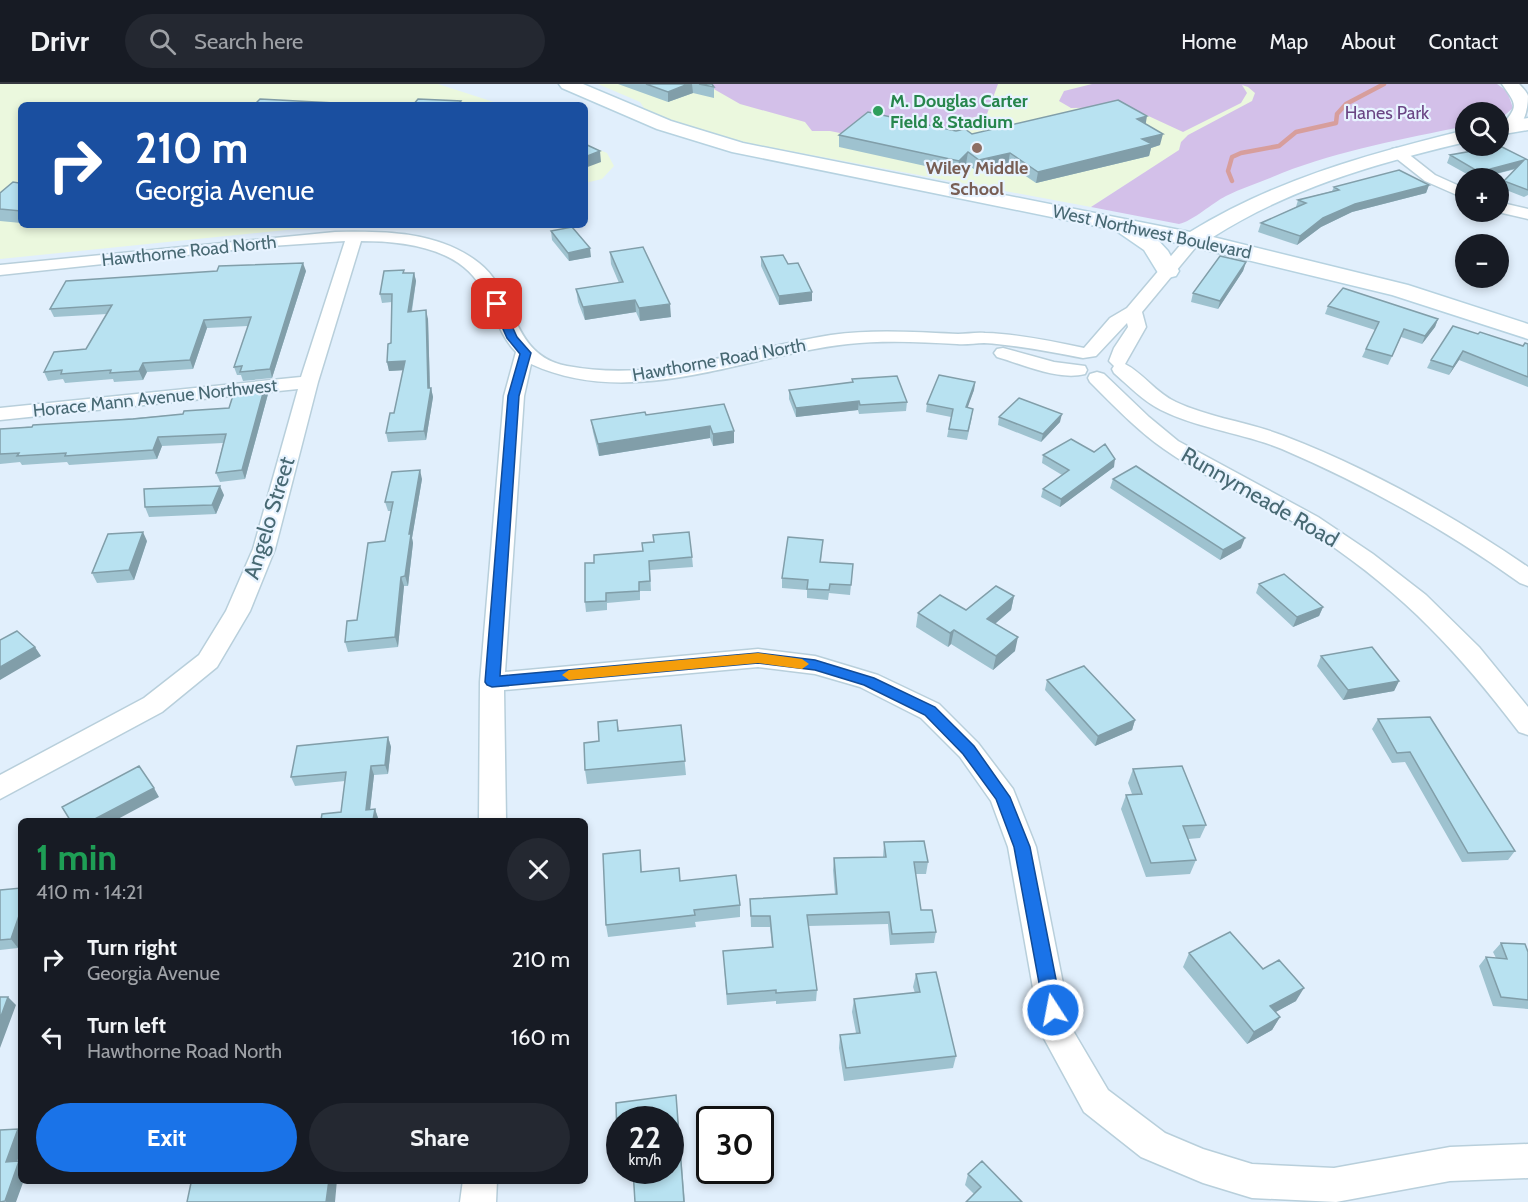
<!DOCTYPE html>
<html lang="en">
<head>
<meta charset="utf-8">
<style>
  body { margin:0; font-family:Cabin,sans-serif; background:#242831; color:#f1f3f6; height:100vh; display:flex; flex-direction:column; font-size:22px; white-space:nowrap }
  * { box-sizing:border-box; margin:0 }
  p { font-size:20px; color:#9ea1a6 }
  .icon { flex:none; width:33px; height:33px; fill:none; stroke:currentColor; stroke-width:2; stroke-linecap:round; stroke-linejoin:round }
  .map { position:relative; flex:1; overflow:hidden }
  .details { position:absolute; left:18px; top:734px; width:570px; height:366px; display:flex; flex-direction:column; background:#171b24; border-radius:9px; box-shadow:0 3px 9px #0003 }
  .details>* { flex:none }
  .guide { position:absolute; left:18px; top:18px; width:570px; height:126px; border-radius:9px; box-shadow:0 3px 9px #0003; background:#1a4fa0; color:#fff; overflow:hidden }
  .fabs { position:absolute; left:1455px; top:18px; display:grid; gap:12px }
  .fabs a { display:grid; place-items:center; width:54px; height:54px; border-radius:50%; background:#171b24; box-shadow:0 3px 9px #0003; font-size:30px }
  .speed { position:absolute; left:606px; top:1022px; display:flex; gap:12px; font-size:30px; font-weight:700; text-align:center }
  .speed>* { display:grid; place-content:center; width:78px; height:78px; border-radius:50%; background:#171b24; box-shadow:0 3px 9px #0003; line-height:1 }
  .speed small { font-size:15px; font-weight:400 }
  .speed .limit { border:3px solid #111; border-radius:9px; background:#fff; color:#111 }
  .pin { position:absolute; display:grid; place-items:center; width:51px; height:51px; color:#fff; margin:-26px; border-radius:12px; box-shadow:0 3px 9px #0006 }
  .me { position:absolute; width:66px; margin:-33px; rotate:349deg; stroke-linejoin:round; filter:drop-shadow(0 0 4px #0008) }
  .turn { display:flex; align-items:center; gap:21px; height:126px; padding:0 18px; font-size:27px }
  .turn .icon { width:78px; height:78px; stroke-width:2.5 }
  .turn b { display:block; font-size:42px; line-height:51px }
  .round { display:grid; place-items:center; flex:none; width:63px; height:63px; border-radius:32px; background:#242831 }
  .summary { display:flex; align-items:center; justify-content:space-between; height:102px; padding:0 18px }
  h1 { font-size:36px; font-weight:700; line-height:45px; color:#1e9e55 }
  .primary-button { display:flex; gap:12px; margin-top:auto; padding:12px 18px }
  .primary-button a { flex:1; height:69px; border-radius:36px; background:#1a73e8; color:#fff; font-size:24px; font-weight:700; line-height:69px; text-align:center }
  .primary-button a+a { background:#242831; color:#f1f3f6 }
  ul { padding:0; list-style:none }
  li { display:flex; align-items:center; gap:18px; height:78px; padding:0 18px }
  li div { flex:1 }
  li b { display:block; font-size:22px }
  li em { font-style:normal }
  header { display:flex; align-items:center; gap:36px; box-sizing:border-box; height:84px; padding:0 30px; background:#171b24; border-bottom:2px solid #363941 }
  header strong { font-size:28px }
  nav { display:flex; gap:33px; margin-inline-start:auto; font-size:21px }
  .search { width:420px; height:54px; background:#242831; display:flex; align-items:center; gap:15px; box-sizing:border-box; padding:0 21px; border-radius:33px; color:#9ea1a6; font-size:22px }
  .map>svg:first-child { display:block }
  .education { fill:#ebf8de }
  .green { fill:#d3c0e9 }
  .lines { fill:none; stroke-linecap:round; stroke-linejoin:round }
  .stream { stroke:#d79e9c; stroke-width:4.5 }
  .minor-casing { stroke:#b8cfdb; stroke-width:3 }
  .tertiary-casing { stroke:#b8cfdb; stroke-width:3 }
  .secondary-casing { stroke:#b6d2e0; stroke-width:3 }
  .minor { fill:#fff; fill-rule:evenodd }
  .tertiary { fill:#fff; fill-rule:evenodd }
  .secondary { fill:#fff; fill-rule:evenodd }
  .wall { fill:#9ec2cf }
  .shaded-wall { fill:#819ea9 }
  .building { fill:#b8e2f1; stroke:#819ea9; stroke-width:1.5 }
  .route { fill:#1a73e8; stroke:#114b97; stroke-width:1.5 }
  .slow { fill:#f59e0b }
  .leisure-dot { fill:#2e9e5b; stroke:#e7f3ff; stroke-width:2 }
  .education-dot { fill:#8d6e63; stroke:#e7f3ff; stroke-width:2 }
  .labels { text-anchor:middle; dominant-baseline:central; stroke-width:4.5; stroke-linejoin:round; paint-order:stroke }
  .far-leisure-label { font-size:18px; font-weight:bold; fill:#27864d; stroke:#e7f3ff; text-anchor:start }
  .far-park-label { font-size:18px; fill:#6a4584; stroke:#e7f3ff }
  .far-education-label { font-size:18px; font-weight:bold; fill:#785e54; stroke:#e7f3ff }
  .far-street-label { font-size:18px; fill:#486973; stroke:#e7f3ff }
  .street-label { font-size:22px; fill:#486973; stroke:#e7f3ff }
</style>
</head>
<body>
<header>
<strong>Drivr</strong>
<div class="search"><svg class="icon" aria-label="search" viewBox="0 0 24 24"><circle cx="10" cy="10" r="6"/><path d="M15 15l6 6"/></svg>Search here</div>
<nav><a>Home</a><a>Map</a><a>About</a><a>Contact</a></nav>
</header>
<div class="map">
<svg width="1528" height="1118" viewBox="0 0 1528 1118">
  <rect width="100%" height="100%" fill="#e1effc"/>
  <path class="education" d="M0 0H438L503 21H21V141H397L296 145 0 175Z
    M598 0H1239L1282 12 1180 66 1091 123 725 55 648 30 640 18Z
    M585 60 607 69 614 82 602 95 585 99Z"/>
  <path class="green" d="M712 0H998L987 30 955 38 940 49 845 50 830 47H812L805 38 740 20 712 4Z
    M1092 0H1497L1507 7 1513 24 1499 36 1498 28H1466L1465 42C1404 55 1341 66 1282 89 1264 97 1244 103 1226 112 1212 119 1193 137 1179 140L1091 123 1179 66 1181 58 1188 51 1252 17 1255 9 1248 3 1242 1 1247 9 1241 19 1183 48 1129 23 1071 24 1059 17 1064 7Z"/>
  <g class="lines">
    <path class="stream" d="M1232 97 1228 87 1232 73 1241 69 1279 62 1296 48 1336 39 1337 30 1346 20 1384 0"/>
    <defs>
      <path id="minor" d="M1397 64 1402 65 1435 91 1466 105V115L1425 97 1392 71 1390 68 1392 65Z
        M1498 118 1528 125V135L1498 128Z
        M335 148C384 147 439 147 479 179 517 208 509 271 567 282 657 299 743 265 831 251 873 245 915 248 958 250 967 250 976 248 985 249 1018 250 1052 257 1084 264L1110 234 1127 224 1188 152H1200L1202 155 1200 158 1142 228 1146 243 1125 280C1143 289 1156 309 1176 318 1210 334 1249 338 1284 352 1370 385 1452 431 1528 483V502L1520 499C1446 446 1366 401 1282 365 1243 349 1199 345 1161 326 1143 317 1129 302 1114 289L1112 285 1114 282 1109 277 1114 264 1128 243 1127 239 1096 272 1083 274C1051 268 1017 261 984 259 975 259 966 261 957 260 921 258 884 256 848 260 745 271 633 327 531 280L524 312 505 588 758 565 815 572 878 591 939 620 978 659 1013 705 1036 763 1072 945 1108 1006 1165 1049 1203 1065 1252 1080 1334 1084 1450 1063 1528 1060V1094L1450 1097 1336 1118 1252 1114 1203 1099 1141 1073 1084 1028 1041 949 1008 763 991 717 960 673 921 634 860 603 815 590 758 583 504 606 506 736H479L480 598 504 312 516 268C498 250 494 224 481 203 458 163 402 157 361 157L318 298 275 465 250 527 217 583 162 628 0 715V691L144 614 199 571 226 527 253 465 298 305 0 336V324L301 293 345 157 271 162 0 191V181Z
        M1003 264 1054 278 1085 282 1087 286 1085 290C1058 297 1022 280 997 273L994 269 997 265Z
        M1097 288 1104 290 1149 333 1178 357 1318 433 1373 470 1426 511 1479 563 1528 623V651L1519 648C1458 568 1406 512 1322 455 1271 422 1214 400 1164 365 1137 346 1114 322 1090 298L1088 294 1090 290Z
        M463 1096H497L496 1118H460Z"/>
      <path id="tertiary" d="M1502 0H1519C1522 3 1527 8 1528 12 1528 28 1522 51 1504 47L1501 43C1518 21 1518 23 1502 0Z"/>
      <path id="secondary" d="M559 0H583L671 37 743 59 1190 148C1276 95 1369 70 1466 46V58C1377 79 1290 104 1213 153L1408 201 1528 240V255L1392 211 1156 154 1168 167 1179 187 1176 192 1168 194 1160 192 1144 166 1115 146 732 68 657 45 562 4Z
        M1528 34V46L1498 51V39Z"/>
    </defs>
    <use href="#minor" class="minor-casing"/>
    <use href="#tertiary" class="tertiary-casing"/>
    <use href="#secondary" class="secondary-casing"/>
    <use href="#minor" class="minor"/>
    <use href="#tertiary" class="tertiary"/>
    <use href="#secondary" class="secondary"/>
  </g>
  <path class="wall" d="M618 0H712L714 3V14L693 9 668 18Z
    M1146 40 1160 61 1151 64 1149 72 1036 99 1008 80 977 87 966 80 957 89 839 63V51L956 47 972 50Z
    M1450 71 1528 76V111L1524 113 1501 104 1504 97 1516 85 1480 94H1474L1447 79Z
    M21 97V139L0 137V109Z
    M1429 101 1426 109 1352 128 1321 143 1297 161 1258 148 1261 139 1296 123 1298 116 1332 107 1334 103Z
    M551 147 591 173 569 177 552 156Z
    M610 168 671 233 640 237 636 228 585 236 578 218 576 205 619 199 611 180Z
    M761 173 788 180 812 217 779 221 761 182Z
    M1246 178 1243 187 1218 225 1191 218 1193 209Z
    M306 187 272 294 243 297 241 291H237L234 283 248 242 207 244 193 285 147 288 143 296 114 298 113 295 65 299 63 295 48 297 44 288 86 265 107 230 54 233 50 225Z
    M405 189H414L416 197 412 227 428 235 430 304H431L433 313 426 356 388 358 386 349 394 329 403 286 389 287 387 278 391 259 392 218 382 219 380 210Z
    M1328 222 1438 235 1435 243 1422 260 1401 253 1388 281 1362 273 1375 246 1325 230Z
    M1478 250 1523 262 1528 260V303L1459 276 1449 291 1427 284 1431 276Z
    M852 295 907 318 906 327 859 330 858 326 796 333 789 315V306L852 298Z
    M975 298 974 306 967 324 972 333 967 356 947 353 951 333 926 328 927 320Z
    M265 302 268 310 245 395 220 398 216 389 223 359 162 362 157 375 69 381 67 378 22 381 20 378 0 380V345L183 330 229 324Z
    M724 320 734 359 713 362 710 354 599 372 593 348 591 336 646 331Z
    M999 333 1060 338 1041 358 998 341Z
    M1094 368 1114 383 1060 423 1041 413 1043 405 1062 391 1042 379 1043 371Z
    M422 395 412 454 413 459 408 502H404L398 563 348 568 345 558 357 536 385 457 391 427H388L385 418Z
    M1113 395 1241 464 1220 476 1110 404Z
    M224 411 216 430 149 433 145 423Z
    M147 457 134 496 97 499 92 489Z
    M822 465 821 478 853 480 850 511 829 509 828 516 807 514V506L782 504V494Z
    M692 473 693 483 650 486 651 507H640V516L607 519V526L586 528 585 518V479Z
    M1259 500 1323 523 1319 532 1293 543 1256 509Z
    M1014 512 1011 526 995 540 1015 567 993 586 951 560 948 563 916 543 918 529 966 526Z
    M1321 572 1399 597 1394 607 1343 616 1317 582Z
    M1047 596 1135 636 1132 646 1095 662 1045 606Z
    M1378 635 1515 767 1508 776 1462 778 1405 678 1392 679 1372 645Z
    M617 636 619 647 681 641 686 691 587 700 585 686 599 657Z
    M388 653 391 663 388 690 374 691 370 725H375L378 734 341 728 345 697 295 702 291 693Z
    M1133 685 1206 741 1200 754 1188 755 1196 776 1190 790 1146 793 1121 725 1126 711 1132 710 1128 699Z
    M884 758 928 778 926 790H915L921 826 936 848 934 859 890 861 888 840 808 842 817 906 816 917 776 920V917L727 921 724 879 772 863 770 843H751L750 815 835 810 833 786 834 774 883 773Z
    M640 766 642 788 680 797 740 821V833L695 838 696 843 608 853 606 841Z
    M0 806 18 864 0 866Z
    M1501 859 1528 868V925L1493 922 1479 882 1486 873 1496 874 1493 868Z
    M1189 869 1263 885 1296 917 1275 928 1280 933 1272 946 1247 960 1183 883Z
    M916 890 956 972 953 984 844 997 839 964 840 951 856 949 852 928 854 915 915 909 913 903Z
    M676 1011 685 1118H635L633 1086H670V1035H620L619 1069 617 1058 616 1019Z
    M968 1090 1022 1118 974 1110 965 1101Z"/>
  <path class="shaded-wall" d="M688 0H692L693 9 668 18V8Z
    M1147 32 1145 44 1137 35Z
    M1163 50 1160 61 1151 64 1149 72 1036 99 1038 88 1142 55Z
    M600 67 601 78 585 84V73Z
    M968 68 966 80 957 89 959 77Z
    M1010 69 1008 80 977 87 979 76Z
    M1524 76 1521 83 1480 94H1476L1479 88Z
    M1429 101 1426 109 1352 128 1321 143 1297 161 1300 152 1323 134 1355 120Z
    M590 164 591 173 569 177 568 169Z
    M1246 178 1243 187 1218 225 1220 217Z
    M303 179 306 187 272 294 270 285Z
    M414 189 416 197 410 236 408 228Z
    M812 208V217L779 221V212Z
    M635 216 636 228 585 236 583 223Z
    M670 220 671 233 640 237 639 224Z
    M426 226 428 235 430 309 431 304 433 313 426 356 424 347 428 304Z
    M1438 235 1435 243 1422 260 1425 252Z
    M204 236 207 244 193 285 190 276Z
    M1463 267 1459 276 1449 291 1453 283Z
    M405 277 407 286 389 287 387 278Z
    M143 279 147 288 143 296 139 287Z
    M975 298 974 306 965 331 966 323Z
    M265 302 268 310 245 395 242 386Z
    M859 317 858 326 796 333V324Z
    M1062 330 1060 338 1041 358 1043 350Z
    M710 342V354L599 372 598 360Z
    M734 347V359L713 362V350Z
    M158 353 162 362 157 375 153 366Z
    M1115 375 1114 383 1060 423 1061 415Z
    M420 386 422 395 412 454 413 459 408 502 405 492 409 450Z
    M220 402 224 411 216 430 212 421Z
    M143 448 147 457 134 496 129 486Z
    M1245 454 1241 464 1220 476 1223 466Z
    M401 493 404 502 398 563 395 553Z
    M1014 512 1011 526 984 549 987 535Z
    M1323 523 1319 532 1293 543 1297 533Z
    M954 546 951 560 948 563 950 549Z
    M1018 553 1015 567 993 586 996 572Z
    M35 563 41 572 0 596V583Z
    M1399 597 1394 607 1343 616 1348 606Z
    M1135 636 1132 646 1095 662 1098 652Z
    M388 653 391 663 388 690 385 681Z
    M371 682 374 691 369 735 366 726Z
    M154 704 159 713 116 736H93Z
    M375 725 378 734V736H373Z
    M21 826V855L18 864 11 855Z
    M1304 904 1296 917 1263 935 1270 922Z
    M8 913 16 921 0 964V935Z
    M1280 933 1272 946 1247 960 1254 948Z
    M18 1045 21 1048V1067L14 1086 6 1078Z
    M19 1077 21 1078V1096H24L16 1118H6L5 1117Z
    M329 1096H337L335 1118H326Z"/>
  <path class="building" d="M646 0H688L668 8Z
    M699 0H712L714 3Z
    M260 15 352 20 351 21H254Z
    M418 15 461 17 458 21H413Z
    M1118 16 1147 32 1137 35 1163 50 1142 55 1152 60 1038 88 1010 69 979 76 968 68 959 77 839 51 868 28 956 47 965 45 972 50Z
    M131 19 174 21H128Z
    M585 60 600 67 585 73Z
    M1500 62 1528 76V106L1504 97 1524 76 1479 88 1450 71Z
    M1399 86 1429 101 1355 120 1323 134 1300 152 1261 139 1306 119 1298 116 1339 106 1334 103Z
    M21 97V127L0 125V109L13 98 19 99Z
    M572 143 590 164 568 169 551 147Z
    M643 163 670 220 639 224 635 216 583 223 576 205 623 198 610 168Z
    M783 171 788 180 798 179 812 208 779 212 761 173Z
    M1220 172 1246 178 1220 217 1193 209Z
    M303 179 270 285 240 288 242 282 234 283 251 233 204 236 190 276 143 279 139 287 110 289 111 286 61 290 62 286 44 288 54 268 86 265 112 221 50 225 66 197 217 187 219 182Z
    M404 186 403 189H414L408 228 426 226 428 304H431L424 347 386 349 390 329H394L405 277 387 278 388 260 391 259 392 210H380L384 187Z
    M1343 204 1438 235 1425 252 1404 245 1392 272 1366 265 1379 238 1328 222Z
    M1453 242 1478 250 1480 248 1523 262 1525 259 1528 260V293L1463 267 1453 283 1431 276Z
    M939 291 975 298 966 323 973 325 968 347 949 345 953 325 927 320Z
    M897 292 907 318 860 321 859 317 796 324 789 306 853 298 852 295Z
    M265 302 242 386 216 389 226 350 158 353 153 366 65 372 66 369 17 372 19 369 0 370V345L32 343 33 341 133 335 183 330 184 327 229 324 235 305Z
    M1019 314 1062 330 1043 350 999 333Z
    M724 320 734 347 713 350 710 342 598 360 591 336 645 328 646 331Z
    M1071 355 1094 368 1105 360 1115 375 1061 415 1043 405 1069 386 1043 371Z
    M1136 382 1245 454 1223 466 1113 395Z
    M420 386 409 450H411L405 492 401 493 395 553 345 558 347 537 357 536 368 459 385 457 393 418H385L392 388Z
    M220 402 212 421 145 423 144 405Z
    M143 448 129 486 92 489 108 450Z
    M689 448 692 473 649 477 650 497 639 498V507L606 509V517L585 518V479H594V471L643 467 642 459 654 458 653 451Z
    M788 453 823 456 820 478 853 480 851 501 830 500 829 506 807 505 808 496 782 494Z
    M1284 490 1323 523 1297 533 1259 500Z
    M996 502 1014 512 987 535 1018 553 996 572 954 546 950 549 918 529 940 511 966 526Z
    M17 547 35 563 0 583V556Z
    M1372 563 1399 597 1348 606 1321 572Z
    M1084 582 1135 636 1098 652 1047 596Z
    M1430 633 1515 767 1468 769 1410 668 1397 669 1378 635Z
    M617 636 618 647 681 641 685 677 585 686 584 659 599 657 598 638Z
    M388 653 385 681 371 682 366 726 375 725 373 736H321L322 730 341 728 346 688 291 693 297 662Z
    M139 682 154 704 93 736H70L62 723Z
    M1182 682 1206 741 1183 742 1196 776 1151 779 1126 711 1142 710 1133 685Z
    M924 757 928 778H914L921 826H932L936 848 892 850 889 828 807 831 817 906 776 909V906L727 910 723 867 773 863 770 832H751L750 815 837 810 834 774 886 773 884 758Z
    M640 766 641 788 679 784 680 797 736 791 740 821 694 826 695 831 606 841 603 770Z
    M21 804V826L11 855 0 856V806Z
    M1230 848 1263 885 1279 876 1304 904 1270 922 1280 933 1254 948 1189 869Z
    M1501 859 1525 860 1528 868V916L1501 913 1486 873 1507 875Z
    M936 888 956 972 846 984 840 951 860 949 854 915 920 908 916 890Z
    M0 913H8L0 935Z
    M676 1011 684 1118H635L633 1086H670V1035H620V1057L617 1058 616 1019Z
    M18 1045 6 1078 19 1077 5 1117 0 1118V1046Z
    M982 1077 1022 1118H966L981 1103 968 1090Z
    M208 1096H329L326 1118H187L191 1099Z"/>
  <path class="route" d="M494 218H501L517 253 531 269 519 312 500 592 758 569 815 576 874 594 935 623 974 662 1010 713 1030 763 1062 926 1059 932 1053 934 1046 932 1044 926 1014 763 996 715 963 670 925 631 864 601 815 586 758 579 492 603 487 601 485 598 508 312 520 270 507 254 492 220Z"/>
  <path class="slow" d="M758 569 802 575 809 580 802 585 758 579 569 596 562 591 569 586Z"/>
  <circle class="leisure-dot" cx="878" cy="27" r="6"/>
  <circle class="education-dot" cx="977" cy="64" r="6"/>
  <g class="labels">
    <g class="far-leisure-label">
      <text x="890" y="17">M. Douglas Carter<tspan x="890" dy="21">Field &amp; Stadium</tspan></text>
    </g>
    <g class="far-park-label">
      <text x="1387" y="29">Hanes Park</text>
    </g>
    <g class="far-education-label">
      <text x="977" y="84">Wiley Middle<tspan x="977" dy="21">School</tspan></text>
    </g>
    <g class="far-street-label">
      <text transform="translate(1152 148) rotate(12)">West Northwest Boulevard</text>
      <text transform="translate(189 167) rotate(-6)">Hawthorne Road North</text>
      <text transform="translate(719 276) rotate(-10)">Hawthorne Road North</text>
      <text transform="translate(155 314) rotate(-6)">Horace Mann Avenue Northwest</text>
    </g>
    <g class="street-label">
      <text transform="translate(1260 413) rotate(30)">Runnymeade Road</text>
      <text transform="translate(269 434) rotate(-73)">Angelo Street</text>
    </g>
  </g>
</svg>
<div class="fabs">
<a><svg class="icon" aria-label="search" viewBox="0 0 24 24"><circle cx="10" cy="10" r="6"/><path d="M15 15l6 6"/></svg></a>
<a>+</a>
<a>−</a>
</div>
<div class="speed"><div>22<small>km/h</small></div><div class="limit">30</div></div>
<div class="pin" style="left:497px;top:220px;background:#d93025"><svg class="icon" aria-label="arrive" viewBox="0 0 24 24"><path d="M6 21V4h12l-3 4 3 4H6"/></svg></div>
<svg class="me" style="left:1053px;top:926px" viewBox="-20 -20 40 40"><circle r="17" fill="#1a73e8" stroke="#fff" stroke-width="3"/><path d="M0-11L8 9 0 5-8 9z" fill="#fff"/></svg>
<div class="guide">
<div class="turn"><svg class="icon" aria-label="right" viewBox="0 0 24 24"><path d="M7 20v-9h11M14 6l5 5-5 5"/></svg><div><b>210 m</b>Georgia Avenue</div></div>
</div>
<section class="details">
<div class="summary"><div><h1>1 min</h1><p>410 m · 14:21</p></div><a class="round"><svg class="icon" aria-label="close" viewBox="0 0 24 24"><path d="M6 6l12 12M18 6L6 18"/></svg></a></div>
<ul>
<li><svg class="icon" aria-label="right" viewBox="0 0 24 24"><path d="M7 20v-9h11M14 6l5 5-5 5"/></svg><div><b>Turn right</b><p>Georgia Avenue</p></div><em>210 m</em></li>
<li><svg class="icon" aria-label="left" viewBox="0 0 24 24"><path d="M17 20v-9H6M10 6l-5 5 5 5"/></svg><div><b>Turn left</b><p>Hawthorne Road North</p></div><em>160 m</em></li>
</ul>
<div class="primary-button"><a>Exit</a><a>Share</a></div>
</section>
</div>
</body>
</html>
